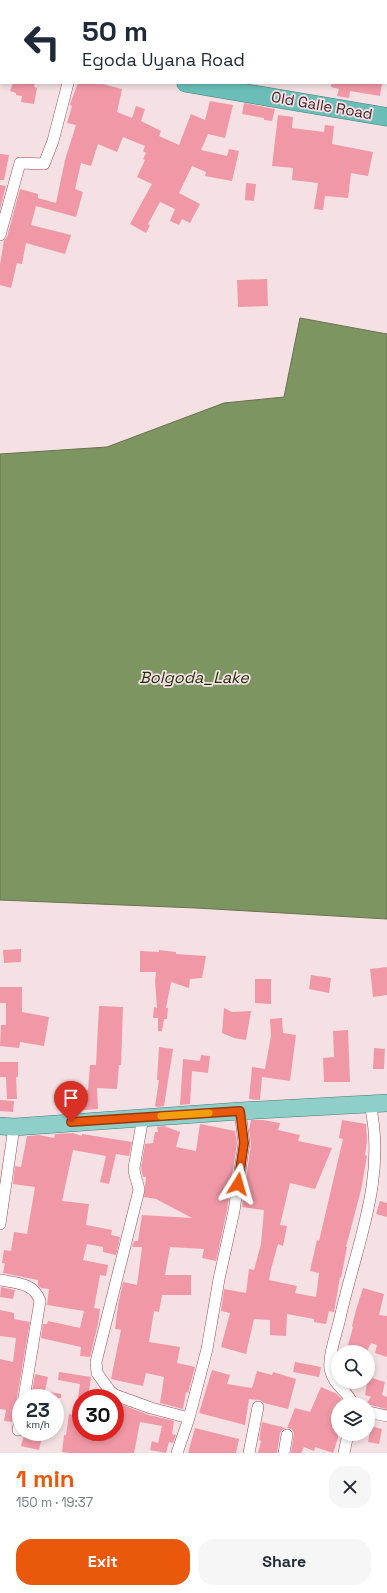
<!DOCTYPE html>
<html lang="en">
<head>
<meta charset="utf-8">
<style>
  body { margin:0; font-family:"Space Grotesk",sans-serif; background:#f6f6f7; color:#1f2937; height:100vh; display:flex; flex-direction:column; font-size:15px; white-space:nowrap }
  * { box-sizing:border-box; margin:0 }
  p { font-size:13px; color:#747a83 }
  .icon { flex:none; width:22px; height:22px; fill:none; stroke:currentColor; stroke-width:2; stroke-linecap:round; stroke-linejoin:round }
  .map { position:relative; height:1453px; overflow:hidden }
  .details { display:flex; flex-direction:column; background:#fff; flex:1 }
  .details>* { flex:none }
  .guide { position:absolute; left:0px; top:0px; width:387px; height:84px; box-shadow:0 2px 6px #0003; background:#fff; color:#1f2937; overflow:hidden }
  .buttons { position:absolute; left:331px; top:1345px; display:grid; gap:8px }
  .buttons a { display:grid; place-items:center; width:44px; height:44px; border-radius:50%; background:#fff; box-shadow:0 2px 6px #0003; font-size:20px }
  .speed { position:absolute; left:12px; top:1389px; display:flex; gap:8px; font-size:20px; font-weight:700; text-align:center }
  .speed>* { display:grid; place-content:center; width:52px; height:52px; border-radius:50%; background:#fff; box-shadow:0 2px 6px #0003; line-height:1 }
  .speed small { font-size:10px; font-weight:400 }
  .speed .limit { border:6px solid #d22; background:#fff; color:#111 }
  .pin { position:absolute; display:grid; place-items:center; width:34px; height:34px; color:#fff; margin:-41px -17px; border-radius:50% 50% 50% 0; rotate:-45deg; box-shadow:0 0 4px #0007 }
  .pin .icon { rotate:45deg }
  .me { position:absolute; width:44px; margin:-22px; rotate:8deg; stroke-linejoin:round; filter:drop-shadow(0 0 3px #0008) }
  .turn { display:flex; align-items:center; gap:14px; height:84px; padding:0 16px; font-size:18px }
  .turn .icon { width:52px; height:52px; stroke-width:2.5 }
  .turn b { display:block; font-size:28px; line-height:34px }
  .round { display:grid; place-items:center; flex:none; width:42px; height:42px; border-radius:16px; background:#f6f6f7 }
  .headline { display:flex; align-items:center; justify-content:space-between; height:68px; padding:0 16px }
  h1 { font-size:24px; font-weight:600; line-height:30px; color:#ea580c }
  .button { display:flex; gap:8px; margin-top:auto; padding:8px 16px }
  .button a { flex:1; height:46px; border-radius:16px; background:#ea580c; color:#fff; font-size:16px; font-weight:600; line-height:46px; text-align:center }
  .button a+a { background:#f6f6f7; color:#1f2937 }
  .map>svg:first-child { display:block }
  .water { fill:#7c9561; stroke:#6b724f }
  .building { fill:#f198a6 }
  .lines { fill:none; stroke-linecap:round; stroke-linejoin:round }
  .minor-casing { stroke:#9a4a59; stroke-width:12 }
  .primary-casing { stroke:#457b7a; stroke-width:18 }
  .trunk-casing { stroke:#457b7a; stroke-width:19 }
  .minor { stroke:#fff; stroke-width:11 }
  .primary { stroke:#90ceca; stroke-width:17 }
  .trunk { stroke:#6bbeb8; stroke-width:18 }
  .route-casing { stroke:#983908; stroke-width:10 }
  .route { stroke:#ea580c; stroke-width:7 }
  .slow { stroke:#f59e0b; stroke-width:7 }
  .labels { text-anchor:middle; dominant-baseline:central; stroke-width:3.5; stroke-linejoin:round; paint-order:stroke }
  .street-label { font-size:15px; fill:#421f25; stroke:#f5e1e4 }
  .water-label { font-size:16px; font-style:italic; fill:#1f3008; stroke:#f5e1e4 }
</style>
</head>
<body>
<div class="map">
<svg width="387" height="1453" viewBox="0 0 387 1453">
  <rect width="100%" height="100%" fill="#f5e1e4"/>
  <path class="water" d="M300 318 387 334V919L196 908 0 900V454L107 447 224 403 284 397Z"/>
  <path class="building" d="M13 83H35L34 87 37 88 34 104 21 102 22 96 16 95V93L10 91Z
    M78 83H99L122 89 117 112 132 118 136 106 145 109 141 121 161 131 159 136 179 145 191 114 205 120 210 101 233 105 225 138 208 134 201 150 227 156 229 149 239 151 232 181 205 176 206 172 192 166 179 193 200 204 190 223 182 219 179 225 170 221 175 209 160 202 148 224 150 225 146 233 130 224 152 184 137 177 145 160 143 159 146 153 143 151 145 146 123 137 117 152 98 144 91 166 81 163 75 189 83 192 76 217 36 206 31 225 71 235 65 254 26 243 22 264 17 263 11 288 0 285V265L4 240 7 237 20 189 38 194V198L56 203 65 160 76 125 67 123 72 106 70 105V104Z
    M331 83H382L380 96 350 91 349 98 337 96 339 89 331 87Z
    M244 103 275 109 272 121 264 120V118L242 114Z
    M278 115 293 117 292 128 324 132 325 125 334 126 332 144 373 152 368 176 351 173 348 198 325 196 323 210 314 209 318 183 292 180 293 168 272 166Z
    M0 154 9 155 4 180H0Z
    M246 183 256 184 254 201 245 200Z
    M0 185 6 186 0 209Z
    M267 279 268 306 238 307 237 280Z
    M21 949V962L4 963 3 950Z
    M159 950 176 952V954L206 956 202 978 190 979 189 988 171 982 166 1008H168L167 1019H164L162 1031H158V1018H153L154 1007 157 1008 155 981 156 972H140V951L159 952Z
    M387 967V995L373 997 370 969Z
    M311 975 331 978 329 993 309 989Z
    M255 979H271V1004L255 1003Z
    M0 987H22V1012L49 1017 44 1046 20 1042 19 1048 0 1046 1 1025H6V1003H0Z
    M99 1006 123 1007 121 1065H119L117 1089 97 1088 98 1109 71 1111 70 1091 88 1090 90 1065H96Z
    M224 1008 232 1012 251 1011 246 1040 234 1038 222 1033Z
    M282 1018 283 1033 296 1035 290 1081 262 1077 260 1100 249 1099 252 1067 265 1069 271 1036 270 1019Z
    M348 1030 350 1082H324L323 1058 334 1057 333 1031Z
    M159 1047 173 1049 164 1106 158 1107 155 1106 159 1080H157Z
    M374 1048 385 1049 384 1069H373Z
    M201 1055 210 1056 208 1073 192 1071 190 1104 180 1105 183 1059 200 1061Z
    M0 1062H18V1077H16L17 1099H7L6 1077H0Z
    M0 1100 14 1101 13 1112 0 1111Z
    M251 1120H263L280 1123 278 1130 300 1135 298 1141 332 1148 315 1189 290 1183 280 1225 287 1226 283 1246 278 1244 271 1269 269 1280 297 1286 295 1293 316 1297 319 1273 310 1271 317 1240 319 1241 343 1139 339 1138 342 1120 366 1124 367 1141 365 1155 367 1156 361 1190 346 1247H347L341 1278 340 1277 334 1312 329 1311 326 1324 314 1322V1319L287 1314 286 1336 270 1335V1320L254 1319 246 1354 221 1347 230 1313 221 1311 224 1289 246 1293 249 1269 254 1270 261 1244 264 1210 242 1207 251 1144 249 1130Z
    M200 1124 235 1131 237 1143 227 1210 216 1261 202 1258 204 1249 170 1247 165 1275H191V1295H162L159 1312 154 1311 149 1342 180 1347 177 1363 195 1367 188 1393 186 1392 183 1409 160 1403 164 1377 146 1373 143 1386 111 1379 121 1330 115 1329 118 1305 123 1282 137 1285 142 1247H132L134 1241H138L142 1215 192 1218 156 1199 144 1197 146 1177H143L141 1168 145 1144 153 1143 155 1132H158L157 1127 164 1126 180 1132 176 1147 196 1151Z
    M73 1133 82 1136V1134L132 1142 129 1156 116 1154 109 1184 100 1182 106 1156 73 1150 62 1201 89 1204 86 1225 112 1230 111 1235 120 1237 116 1255 103 1252V1247L87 1244 83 1260 108 1265 106 1276 100 1275 94 1308 100 1309 98 1324 90 1357 80 1356 81 1347 41 1338 43 1324H47L48 1321 80 1328 84 1311 47 1305 49 1289 41 1288 38 1285V1280L3 1273 5 1263H2L4 1250 11 1251 14 1232 27 1234 35 1187 13 1184 15 1166 21 1167 27 1136 39 1135 54 1138 55 1134Z
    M380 1201 387 1203V1217L376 1214Z
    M1 1287 15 1290 13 1299 0 1297Z
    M363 1288 384 1294 379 1315 387 1316V1357L375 1353 377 1345 371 1343 367 1351 348 1345 353 1327 352 1326 356 1310Z
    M0 1310 14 1313V1319L30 1322 17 1397 18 1401 21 1404V1408L16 1411 12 1422 4 1421 6 1410 0 1409V1359L13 1362 16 1338 0 1336Z
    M295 1362 321 1367 319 1377 293 1372Z
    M212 1370 230 1375 227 1384 252 1388 257 1371 272 1375 273 1372 296 1379 288 1409 264 1403 260 1400 249 1399 245 1425 199 1413Z
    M59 1372 91 1377 88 1398H78L80 1384 58 1380Z
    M35 1374 48 1377 45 1391 61 1394V1398H31Z
    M368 1377 385 1382 382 1395 387 1397V1409L366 1404 371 1397 365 1395Z
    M321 1387 337 1394 344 1402 343 1404H338V1438L333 1453 315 1447 314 1451 304 1447 301 1453H291L294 1433 291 1429 287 1428 295 1408 310 1412Z
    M115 1402 149 1415 174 1421 172 1434 176 1435 173 1443 169 1442 166 1453 150 1450 152 1441 158 1443 162 1426 140 1422 134 1453H71L62 1452 64 1435H66L69 1414 81 1417V1432H115Z
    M262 1422 286 1428 282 1430 280 1433 277 1453H258L261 1441 259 1440Z
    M371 1426 382 1429 379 1444 368 1442Z
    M195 1428 239 1439 236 1453H188Z
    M25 1432H43L39 1450 21 1446Z"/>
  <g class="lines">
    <defs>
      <path id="minor" d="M147 1V0
        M219 1V0
        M0 235 20 163 44 164 53 141 68 83
        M143 1117 134 1168C134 1176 138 1182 139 1190L96 1362 97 1373 110 1391 115 1395 151 1408 189 1418
        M0 1224 14 1127
        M0 1280C17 1283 34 1283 40 1301L24 1398
        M353 1404C347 1390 333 1385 330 1369 328 1356 337 1332 340 1318 356 1246 387 1179 370 1104
        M368 1412 387 1416
        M18 1430 21 1415
        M177 1453 189 1418 207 1349 219 1279 234 1211 244 1143 240 1111
        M249 1453 258 1407
        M284 1453 287 1435
        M344 1453 348 1434"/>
      <path id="primary" d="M0 1126 14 1127 240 1111 387 1103"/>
      <path id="trunk" d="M0 57H1
        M186 83 387 117"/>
    </defs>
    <use href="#minor" class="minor-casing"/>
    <use href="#primary" class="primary-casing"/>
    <use href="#trunk" class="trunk-casing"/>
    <use href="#minor" class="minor"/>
    <use href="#primary" class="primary"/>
    <use href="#trunk" class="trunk"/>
  </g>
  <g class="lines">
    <defs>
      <path id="route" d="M71 1122 240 1111 244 1143 238 1184"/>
    </defs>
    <use href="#route" class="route-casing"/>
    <use href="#route" class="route"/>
    <path class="slow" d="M161 1116 209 1113"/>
  </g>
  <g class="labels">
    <g class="street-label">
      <text transform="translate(322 105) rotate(10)">Old Galle Road</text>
    </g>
    <g class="water-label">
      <text x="194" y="677">Bolgoda_Lake</text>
    </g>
  </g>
</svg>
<div class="buttons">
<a><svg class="icon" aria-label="search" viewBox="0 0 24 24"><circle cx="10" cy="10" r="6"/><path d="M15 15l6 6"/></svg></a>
<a><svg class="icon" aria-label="layers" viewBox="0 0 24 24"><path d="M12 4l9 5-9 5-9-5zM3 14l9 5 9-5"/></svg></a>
</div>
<div class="speed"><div>23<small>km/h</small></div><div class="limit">30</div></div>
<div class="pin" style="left:71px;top:1122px;background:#d93025"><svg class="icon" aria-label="arrive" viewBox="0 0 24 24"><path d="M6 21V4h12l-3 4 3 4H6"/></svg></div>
<svg class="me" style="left:238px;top:1184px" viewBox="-20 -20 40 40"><path d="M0-17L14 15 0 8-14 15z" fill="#ea580c" stroke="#fff" stroke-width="4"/></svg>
<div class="guide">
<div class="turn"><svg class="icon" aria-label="left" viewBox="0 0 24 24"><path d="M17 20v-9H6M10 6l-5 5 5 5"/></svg><div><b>50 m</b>Egoda Uyana Road</div></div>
</div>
</div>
<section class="details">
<div class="headline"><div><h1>1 min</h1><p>150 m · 19:37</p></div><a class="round"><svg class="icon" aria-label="close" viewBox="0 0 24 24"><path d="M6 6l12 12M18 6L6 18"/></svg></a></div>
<div class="button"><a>Exit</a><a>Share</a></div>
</section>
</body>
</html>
